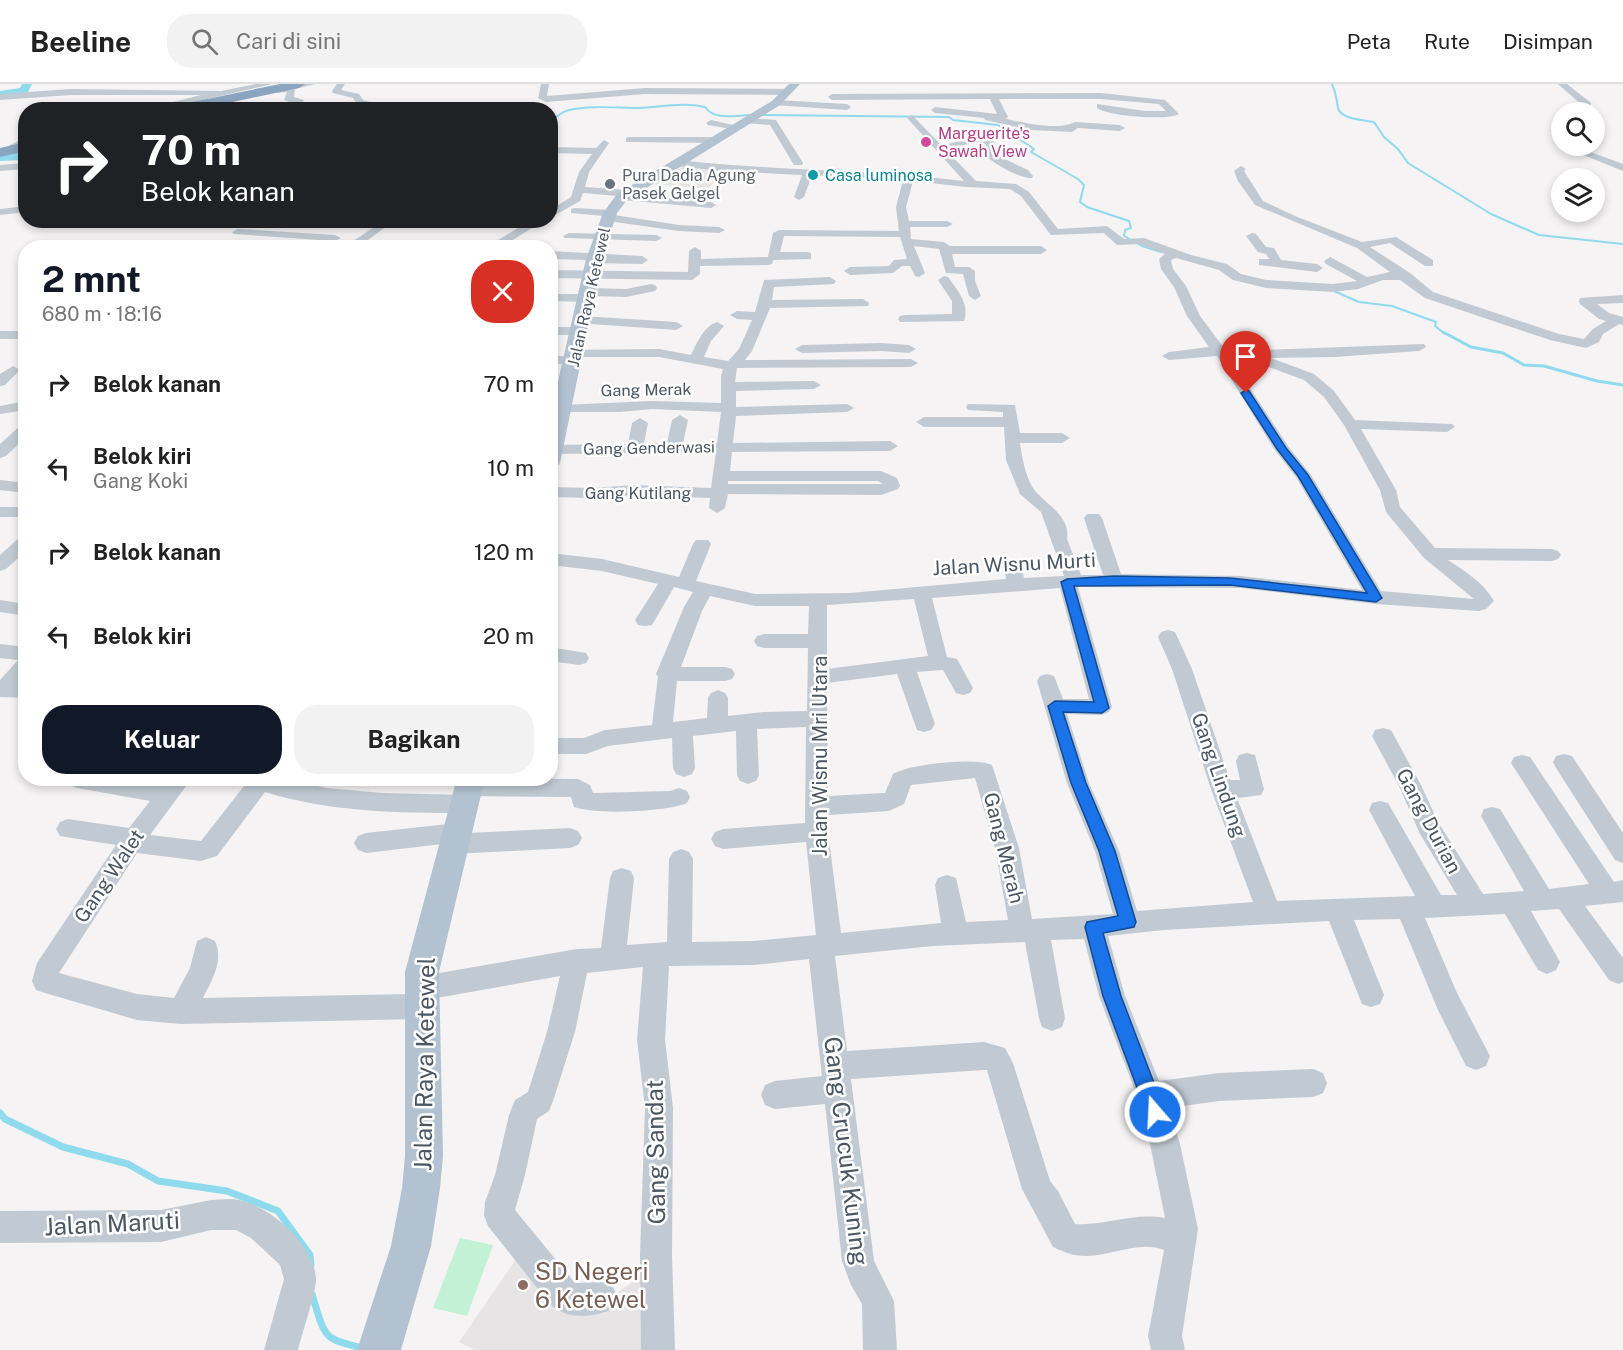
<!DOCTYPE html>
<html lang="id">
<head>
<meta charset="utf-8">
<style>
  body { margin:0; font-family:"Public Sans",sans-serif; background:#f2f2f2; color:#222; height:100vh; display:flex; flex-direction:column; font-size:22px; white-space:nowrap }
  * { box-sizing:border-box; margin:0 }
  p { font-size:20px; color:#767676 }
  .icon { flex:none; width:33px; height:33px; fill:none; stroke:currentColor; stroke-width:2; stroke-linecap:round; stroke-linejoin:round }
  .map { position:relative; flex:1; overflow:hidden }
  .panel { position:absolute; left:18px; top:156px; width:540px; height:546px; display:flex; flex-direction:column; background:#fff; border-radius:24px; box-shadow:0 3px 9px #0003 }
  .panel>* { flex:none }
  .hud { position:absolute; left:18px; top:18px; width:540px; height:126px; border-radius:24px; box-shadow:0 3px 9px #0003; background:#202124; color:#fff; overflow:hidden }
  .buttons { position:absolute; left:1551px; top:18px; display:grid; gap:12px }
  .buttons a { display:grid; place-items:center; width:54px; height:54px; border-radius:50%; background:#fff; box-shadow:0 3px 9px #0003; font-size:30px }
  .pin { position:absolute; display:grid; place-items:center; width:51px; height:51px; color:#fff; margin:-62px -26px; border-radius:50% 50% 50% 0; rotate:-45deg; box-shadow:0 0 6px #0007 }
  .pin .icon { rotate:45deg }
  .me { position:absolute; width:66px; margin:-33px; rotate:341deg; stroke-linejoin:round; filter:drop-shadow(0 0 4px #0008) }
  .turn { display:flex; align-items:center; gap:21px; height:126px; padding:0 24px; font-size:27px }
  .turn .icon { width:78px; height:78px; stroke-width:2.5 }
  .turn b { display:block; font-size:42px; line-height:51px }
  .round { display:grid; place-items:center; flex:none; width:63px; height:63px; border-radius:24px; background:#f2f2f2 }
  .overview { display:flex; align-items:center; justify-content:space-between; height:102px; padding:0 24px }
  h1 { font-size:36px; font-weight:700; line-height:45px; color:#111827 }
  .primary-button { display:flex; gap:12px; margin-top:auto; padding:12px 24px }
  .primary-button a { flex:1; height:69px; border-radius:24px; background:#111827; color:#fff; font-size:24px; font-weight:700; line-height:69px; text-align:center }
  .primary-button a+a { background:#f2f2f2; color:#222 }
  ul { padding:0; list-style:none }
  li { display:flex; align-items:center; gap:18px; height:84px; padding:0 24px }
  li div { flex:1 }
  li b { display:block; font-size:22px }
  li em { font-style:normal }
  header { display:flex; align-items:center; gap:36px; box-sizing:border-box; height:84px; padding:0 30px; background:#fff; border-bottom:2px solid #e0e0e0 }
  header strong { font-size:28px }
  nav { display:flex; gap:33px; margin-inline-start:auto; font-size:21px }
  .search { width:420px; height:54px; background:#f2f2f2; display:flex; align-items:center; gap:15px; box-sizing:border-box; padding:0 21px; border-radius:24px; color:#767676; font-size:22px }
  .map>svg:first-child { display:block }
  .education { fill:#e6e4e5 }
  .green { fill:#c3f1d5 }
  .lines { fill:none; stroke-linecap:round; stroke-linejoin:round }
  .stream-far2 { stroke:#90daee; stroke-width:2 }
  .stream-far1 { stroke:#90daee; stroke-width:3 }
  .stream { stroke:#90daee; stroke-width:7 }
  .river { fill:#90daee; fill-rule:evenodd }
  .minor { fill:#c1cad2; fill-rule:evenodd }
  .major { fill:#b3c2d1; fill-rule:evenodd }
  .highway { fill:#8ba5c1; fill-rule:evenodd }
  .route { fill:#1a73e8; stroke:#114b97; stroke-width:1.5 }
  .hotel-dot { fill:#d1479c; stroke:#fff; stroke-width:2 }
  .culture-dot { fill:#0f9aa8; stroke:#fff; stroke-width:2 }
  .worship-dot { fill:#6b7280; stroke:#fff; stroke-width:2 }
  .education-dot { fill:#8d6e63; stroke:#fff; stroke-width:2 }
  .labels { text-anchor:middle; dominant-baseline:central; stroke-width:5; stroke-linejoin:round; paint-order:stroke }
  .far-hotel-label { font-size:16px; fill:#b23c85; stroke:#fff; text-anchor:start }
  .far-worship-label { font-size:16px; fill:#5b616d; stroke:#fff; text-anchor:start }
  .far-culture-label { font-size:16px; fill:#0d838f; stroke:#fff; text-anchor:start }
  .far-street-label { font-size:16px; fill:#4a5661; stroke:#fff }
  .street-label { font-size:20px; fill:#4a5661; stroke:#fff }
  .near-street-label { font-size:24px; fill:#4a5661; stroke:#fff }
  .near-education-label { font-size:24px; fill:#785e54; stroke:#fff; text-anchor:start }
</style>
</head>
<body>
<header>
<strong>Beeline</strong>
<div class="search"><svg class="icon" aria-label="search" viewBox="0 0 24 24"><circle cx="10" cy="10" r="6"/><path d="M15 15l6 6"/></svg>Cari di sini</div>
<nav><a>Peta</a><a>Rute</a><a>Disimpan</a></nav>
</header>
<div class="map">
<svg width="1623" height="1266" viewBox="0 0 1623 1266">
  <rect width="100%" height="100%" fill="#f5f3f3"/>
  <path class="education" d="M685 81 725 84 708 105 653 100Z
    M521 1168 600 1221 653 1183 654 1266H475L459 1258Z"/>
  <path class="green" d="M460 1154 493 1161 467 1232 433 1224Z"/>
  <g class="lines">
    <path class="stream-far2" d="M1332 0C1337 11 1336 14 1338 24 1340 35 1364 36 1374 38L1384 53 1398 65 1408 79 1491 130 1539 151 1623 160
      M759 31 949 33 953 36 998 41 1034 65 1031 68 1078 95 1084 101 1080 118 1087 123 1129 137 1131 144 1125 146 1124 152 1142 162 1161 168
      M550 39C556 33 561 28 569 26 592 21 616 24 639 24 661 23 684 18 705 23 715 37 735 31 751 31
      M1334 207 1359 218 1392 222 1436 238 1435 242 1445 250"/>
    <path class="stream-far1" d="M1443 248 1471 263 1503 269 1524 281 1544 282 1597 297 1623 301"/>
    <path class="stream" d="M0 1029 5 1035 63 1063 128 1080 158 1097 227 1107 278 1127 310 1171 311 1181
      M312 1210C326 1258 323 1254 370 1266"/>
    <path class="river" d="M22 0H32L28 8 0 13V7L20 4Z
      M26 68V76L0 77V69Z"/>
    <path class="minor" d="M256 0H272L160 26H141L201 11H71L0 16V10L71 5 221 7Z
      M296 0H315L295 5 294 13 304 16 296 26H286L292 19 284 16 287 8 276 9 272 6Z
      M337 0H345L341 6 359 10 363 16 370 18 484 19 488 22 486 26 369 24 357 20 353 14 333 9 332 7Z
      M541 0H549L547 12 645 4 788 5 792 8 788 11 645 10 546 18 538 14Z
      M1558 0H1567L1591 19 1590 28H1573L1583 22Z
      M1101 9 1165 16 1179 30C1168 37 1107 32 1097 24V20L1145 27H1166L1159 20 1101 15H999L1008 33 1006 35C1026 39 1057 47 1075 38L1120 41 1125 44 1120 47 1078 44 1072 48 1031 46 985 36 984 34 935 29 931 26 935 23 997 30 990 15 832 16 828 13 832 10Z
      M776 16 847 20 851 23 847 26 773 21V17Z
      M912 31 976 97 1016 100 1029 108 1058 145 1107 142 1124 155 1144 154 1191 171 1227 180 1241 190 1266 196 1333 200 1357 197 1326 180 1324 177 1330 173 1367 193 1390 188 1357 164 1255 121 1238 97 1234 87 1241 82 1246 85 1244 87 1263 117 1295 132 1362 158 1396 153 1433 176V182H1425L1390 159 1370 163 1410 189 1433 208 1559 250 1584 255 1593 245 1606 237 1599 235 1580 220 1579 217 1580 214 1623 211V219L1597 220 1609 229 1623 233V241L1619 240 1603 250 1599 258 1586 264 1550 256 1425 214 1400 196H1383L1358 205 1333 208 1266 204 1233 196 1219 186 1176 174 1171 176 1173 185 1186 202 1200 232 1224 264 1244 265 1257 269 1264 266 1424 260 1426 263 1419 267 1335 273 1271 274 1314 290 1334 307 1355 336 1452 340 1455 343 1447 348 1361 345 1396 406 1400 423 1435 464 1552 465 1558 467 1561 471 1558 475 1552 477 1448 476C1466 488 1483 498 1494 517L1486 525 1479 527 1376 520 1241 504 1078 503 1112 623 1109 628 1102 631 1067 630 1089 699 1119 767 1137 827 1253 818 1211 705 1172 585 1158 553 1161 548 1168 546 1175 548 1192 585 1230 696H1240L1236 677 1239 671 1247 669 1255 671 1264 705 1261 711 1237 714 1277 817 1415 812 1369 726 1372 719 1380 717 1388 719 1441 811H1457L1420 750 1399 702 1372 652 1375 646 1383 644 1391 646 1421 701 1438 738 1483 810 1524 807 1481 732 1484 725 1492 723 1500 725 1549 805 1589 800 1511 679 1514 673 1522 671 1530 673 1614 798 1623 796V818L1585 822 1623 874V898L1618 900 1609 896 1559 825 1531 827 1560 878 1556 886 1547 890 1538 886 1505 830 1425 834 1457 909 1490 972 1486 982 1476 986 1466 982 1438 926 1400 835 1354 836 1384 911 1380 920 1371 923 1362 920 1329 837 1164 846 1108 852 1125 912 1159 997 1219 989 1313 985 1323 989 1327 999 1323 1009 1313 1013 1219 1017 1169 1024 1180 1060 1198 1145 1182 1252 1185 1266H1151L1148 1252 1164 1166C1135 1155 1105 1177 1075 1171 1068 1170 1060 1166 1053 1163L1022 1105 987 986H984L851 995 874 1177 894 1217 897 1266H863L862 1220 851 1201 842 1177 825 1020 775 1025 765 1021 761 1011 765 1001 775 997 822 992 809 875 754 881 669 882 665 956 673 1024 672 1171 675 1266H641L640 1171 645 1024 637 956 643 883 587 889 575 948 553 1017 549 1027 537 1035 525 1091 515 1126 575 1199 602 1198 613 1203 618 1214 613 1225C592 1234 567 1236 550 1220L488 1142 484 1131 485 1118 495 1091 509 1031 515 1016 528 1008 547 948 560 892 431 915 434 922 430 931 421 935 181 940 137 936 45 909 36 906 32 897 37 879 116 761 60 752 56 745 60 738 68 735 129 744 150 717 77 704 69 701 66 694H124L162 701 168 694H192L150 751 201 757 244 702 238 700 235 694H279L327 704 382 709 465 711 473 714 476 720 473 726 465 729C398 729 329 728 265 708L217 772 201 777 137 769 59 889 137 910 174 914 190 884 197 857 206 853 215 857C224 877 212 896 203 914L411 910 409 904 413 895 422 892 577 865 601 864 610 794 613 787 622 784 631 787 634 794 627 861 667 858 669 775 673 768 681 765 689 768 693 775 692 858 754 857 816 851 806 758 723 765 715 762 711 755 715 748 723 745 805 739 806 643 757 645 759 691 756 697 748 700 740 697 737 691 736 647 693 652 695 684 692 690 684 693 676 690 673 684 672 654 608 662 586 670H550V654H584L605 646 652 641 658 593 656 590 684 523 693 508 674 503 652 541 645 542 638 541 635 536 658 500 602 487 550 481V469L602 475 679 493 693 460 696 456H708L711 460 696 497 755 510 850 509 1006 495 1004 479 1007 475H1019L1024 494 1064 492 1041 428 1020 410 1006 376 1004 343H924L916 338 924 333H1003V328L968 326 966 323 968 320 1015 321 1020 349H1062L1070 354 1062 359H1020C1022 374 1026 397 1037 409 1048 421 1071 434 1067 455L1081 491H1103L1084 434 1087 430H1099L1102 434 1121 490 1241 492 1362 506 1296 393 1274 365 1217 272 1169 276 1162 272 1169 268 1209 263 1187 232 1174 203 1161 185 1159 175 1165 170 1139 160 1117 161 1104 149 1051 151 1021 112 1010 105 966 103 913 97 906 123 909 137H947L953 140 947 143H910L911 155 944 158 950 162H1041L1047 166 1041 170H952L955 183H969L975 187V197L981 212 975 216 969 212 963 190 946 189 939 165 914 162 925 189 919 193 915 192 910 182H902L893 189 850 191 844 187 850 183 889 182 894 176 907 175 900 153 784 152 780 168H807L811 169V175L773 176 772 180 768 181 700 182V190L692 196 550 194V186L688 188 689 167 695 163 701 167V175L768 173 773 149 779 146 899 147 896 123 903 96 812 91 804 113 799 116 794 113 802 91 722 87 678 82 673 79 678 76C774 87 869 85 964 97L909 36 907 34ZM1229 272 1242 273 1304 296 1324 313 1344 341 1380 406 1386 428 1424 474 1474 515 1381 507 1311 391 1288 362ZM1060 504 1089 615H1063L1054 592 1047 590 1040 592 1037 597 1067 699 1095 767 1113 830 1032 835 1019 764 992 681C975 673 909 680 893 690L885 709 828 712 827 599 897 590 917 646 924 648 931 646 935 640 917 588 943 586 956 609 963 611 970 609 973 604 957 575 947 573 932 514ZM710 512 755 522H809L808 550H764L757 552 754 557 757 562 764 564H808L807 627 763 628 728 632V614L725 609 718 606 711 609 708 614 707 634 673 638 677 597H725L732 595 735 590 732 585 725 583H681L702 527ZM914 515 928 572 827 585V521ZM975 694 995 764 1008 836 966 838 956 794 947 791 938 794 935 801 941 839 841 849 828 748V731L889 727 904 720 911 701ZM1084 855 1099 912 1137 1012 1150 1060 1165 1134C1134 1128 1105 1142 1075 1140L1058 1107 1050 1097 1013 979 1005 964 984 958 847 967 835 872 933 862 1025 858 1039 934 1042 943 1052 947 1062 943 1065 934 1051 856Z
      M1562 32V61L1556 57 1551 46 1556 36Z
      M746 34 776 36 803 79 802 81H794L770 41 743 39 741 37Z
      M711 36 742 43 737 46 708 41 706 39Z
      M979 52 993 56 996 62 992 67 996 71 1028 86 1033 92 1032 94C1020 95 990 78 982 68L986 60 979 58 953 63 948 60Z
      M26 53V60L13 65 8 62Z
      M629 53H718L723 56 718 59 626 58V54Z
      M604 56 609 59 589 88 585 103 627 106 631 107V111L711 118 716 121 711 124 622 116 618 115V112L583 109 580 117 550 134V126L571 113 579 88 592 70 550 69V63L596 64Z
      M1561 62H1574L1623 80V87Z
      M26 79V85L0 87V81Z
      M26 122V128L0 131V125Z
      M575 124 610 126 616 129 614 131 679 141 719 143 725 146 719 149 679 147 608 137 604 136V132L571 129V125Z
      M531 136H545L500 164H485Z
      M383 137 387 138V142L357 164H343Z
      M238 145 335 151 341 154 335 157 234 150 232 148Z
      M569 149 656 151 662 154 656 157 565 154 563 152Z
      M1252 149 1256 150 1266 163 1274 164 1281 176 1317 180 1323 184 1317 188 1259 181V175H1269L1266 170 1258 168 1246 152Z
      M105 158 109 160 110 164H98Z
      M550 167 642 172 648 176 642 180 594 179 589 176 550 175Z
      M944 192 948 193C958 207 970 220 964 237L900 238 898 235 900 232 905 231 952 230V217L938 196Z
      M830 193 836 197 834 200 774 203 772 216 863 215 869 219 868 222 770 224 752 267 745 276 911 275 918 279 911 283 737 284 735 298 814 297 821 301 814 305 736 307V323L847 320 854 324 847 328 736 332 733 359 890 357 898 362 890 367 732 368 730 387H881L897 394 900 402 898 405 881 411 728 410 725 424 717 429 709 424 710 414 634 411 592 414 550 413V403L592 404 634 401 711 404 716 368 554 370 550 369V361L628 360 632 339 640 334 648 339 644 359H667L672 336 680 331 688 336 683 359H717L721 328 652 325 620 328H557L555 325 562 321 652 317 721 319V292L723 285 659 273H574L567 269 569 266 659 265 691 271C697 259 704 242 717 238L724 242 711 257 704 273 728 277 739 265 752 236 737 235 730 231 737 227 755 228 764 196ZM728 397H878L883 400H728Z
      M651 200 655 201 657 204 655 207 626 213 591 212 590 217 586 218 550 217 552 210H583L584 205 588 204 626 205Z
      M582 232 676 238 683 242 676 246 577 239 575 236 577 233Z
      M550 243H578L585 247 578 251H550Z
      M0 247H26V255H0Z
      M881 259 909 261 916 265 909 269 881 267 802 269 795 265 802 261Z
      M550 271 572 273 579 277 572 281 550 279Z
      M13 282 20 286 5 301 0 302V290Z
      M26 317V326L0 330V322Z
      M26 340V353L6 372 0 374V360L21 341Z
      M0 396 26 399V409L0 406Z
      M0 423H26V433H0Z
      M26 452V467L6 485 0 487V471L20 453Z
      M0 516 26 520V532L0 528Z
      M0 560 26 563V594L21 599 26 600V614L0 613V596L18 576 0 574Z
      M550 563 586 569 589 574 586 579 579 581 550 577Z
      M1564 670 1572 672 1623 749V779L1615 776 1556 684 1553 678 1556 672Z
      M468 694 578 695 590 701 593 709 670 707 679 704 687 707 690 713 687 719C666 728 596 731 574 723L571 713 469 712 461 709 458 703 461 697Z
      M457 739 465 742 468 749 570 744 578 747 582 754 578 761 570 764 454 770 446 767 442 760 366 769 358 766 354 759 358 752 366 749Z
      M211 1116C220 1116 230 1114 239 1116 271 1123 313 1160 316 1194 317 1206 301 1252 298 1266H264L284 1195 280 1181 251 1154 236 1146H211L161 1158 0 1159V1127L161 1126Z"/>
    <path class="major" d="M789 0H800L780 21 627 116 617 129 602 175 560 379 557 383 550 385V332L586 175 603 129 617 110 772 17Z
      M457 694H485L439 888 443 1072 440 1104 431 1162 401 1266H357L391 1162 402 1104 405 1072V888Z"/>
    <path class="highway" d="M280 0H305L299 4 195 26H167L173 22Z
      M26 58V67L0 73V64Z"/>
  </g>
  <path class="route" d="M1246 306 1249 307 1286 364 1308 391 1382 514 1376 518 1230 501 1074 502 1109 624 1102 629 1063 628 1086 699 1115 767 1136 838 1134 843 1103 849 1121 912 1165 1028 1162 1035 1155 1038 1149 1035 1146 1028 1103 912 1085 843 1087 838 1118 832 1099 767 1071 699 1048 622 1055 617 1094 618 1061 498 1067 495 1114 492 1230 494 1367 509 1298 392 1277 365 1241 309Z"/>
  <circle class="hotel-dot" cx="926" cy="58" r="6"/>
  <circle class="culture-dot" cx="813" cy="91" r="6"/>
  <circle class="worship-dot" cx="610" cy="100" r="6"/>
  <circle class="education-dot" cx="523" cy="1201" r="6"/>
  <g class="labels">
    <g class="far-hotel-label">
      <text x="938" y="49">Marguerite's<tspan x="938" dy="18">Sawah View</tspan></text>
    </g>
    <g class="far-worship-label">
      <text x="622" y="91">Pura Dadia Agung<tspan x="622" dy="18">Pasek Gelgel</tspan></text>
    </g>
    <g class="far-culture-label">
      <text x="825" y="91">Casa luminosa</text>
    </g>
    <g class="far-street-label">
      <text transform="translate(589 213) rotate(-77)">Jalan Raya Ketewel</text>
      <text transform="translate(646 306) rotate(-1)">Gang Merak</text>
      <text transform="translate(649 364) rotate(-1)">Gang Genderwasi</text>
      <text x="638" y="409">Gang Kutilang</text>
    </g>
    <g class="street-label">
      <text transform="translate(1014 480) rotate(-3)">Jalan Wisnu Murti</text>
      <text transform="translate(820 672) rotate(-90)">Jalan Wisnu Mri Utara</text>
      <text transform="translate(1219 691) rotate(71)">Gang Lindung</text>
      <text transform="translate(1429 737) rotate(62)">Gang Durian</text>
      <text transform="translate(1004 764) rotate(76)">Gang Merah</text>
      <text transform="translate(109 792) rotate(-56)">Gang Walet</text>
    </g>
    <g class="near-street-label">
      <text transform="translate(424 980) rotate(-89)">Jalan Raya Ketewel</text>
      <text transform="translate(847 1067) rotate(83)">Gang Crucuk Kuning</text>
      <text transform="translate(655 1068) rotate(-91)">Gang Sandat</text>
      <text transform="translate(112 1139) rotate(-3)">Jalan Maruti</text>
    </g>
    <g class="near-education-label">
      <text x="535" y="1187">SD Negeri<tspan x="535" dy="28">6 Ketewel</tspan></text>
    </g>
  </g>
</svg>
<div class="buttons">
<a><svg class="icon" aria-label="search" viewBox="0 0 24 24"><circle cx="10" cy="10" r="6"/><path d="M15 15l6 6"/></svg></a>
<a><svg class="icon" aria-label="layers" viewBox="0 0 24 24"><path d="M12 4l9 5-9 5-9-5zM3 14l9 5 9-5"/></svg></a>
</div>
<div class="pin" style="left:1246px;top:309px;background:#d93025"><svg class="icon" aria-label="arrive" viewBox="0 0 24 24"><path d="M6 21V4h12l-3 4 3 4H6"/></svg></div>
<svg class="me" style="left:1155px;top:1028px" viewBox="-20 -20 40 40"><circle r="17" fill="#1a73e8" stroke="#fff" stroke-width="3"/><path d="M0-11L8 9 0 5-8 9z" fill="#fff"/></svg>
<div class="hud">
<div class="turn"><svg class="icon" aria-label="right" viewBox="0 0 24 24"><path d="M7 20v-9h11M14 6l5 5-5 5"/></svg><div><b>70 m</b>Belok kanan</div></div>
</div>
<section class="panel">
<div class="overview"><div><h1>2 mnt</h1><p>680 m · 18:16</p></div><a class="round" style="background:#d93025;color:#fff"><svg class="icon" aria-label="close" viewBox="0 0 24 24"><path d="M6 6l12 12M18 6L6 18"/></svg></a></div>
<ul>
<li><svg class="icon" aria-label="right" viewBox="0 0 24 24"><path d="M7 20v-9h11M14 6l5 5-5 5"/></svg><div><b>Belok kanan</b></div><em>70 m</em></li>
<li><svg class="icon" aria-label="left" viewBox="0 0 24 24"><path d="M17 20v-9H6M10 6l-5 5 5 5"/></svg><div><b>Belok kiri</b><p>Gang Koki</p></div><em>10 m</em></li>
<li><svg class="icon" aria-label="right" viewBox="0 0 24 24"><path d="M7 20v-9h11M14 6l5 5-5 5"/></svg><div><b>Belok kanan</b></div><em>120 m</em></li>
<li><svg class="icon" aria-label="left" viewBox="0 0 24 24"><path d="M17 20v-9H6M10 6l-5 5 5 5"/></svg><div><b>Belok kiri</b></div><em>20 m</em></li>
</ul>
<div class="primary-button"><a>Keluar</a><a>Bagikan</a></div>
</section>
</div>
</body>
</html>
